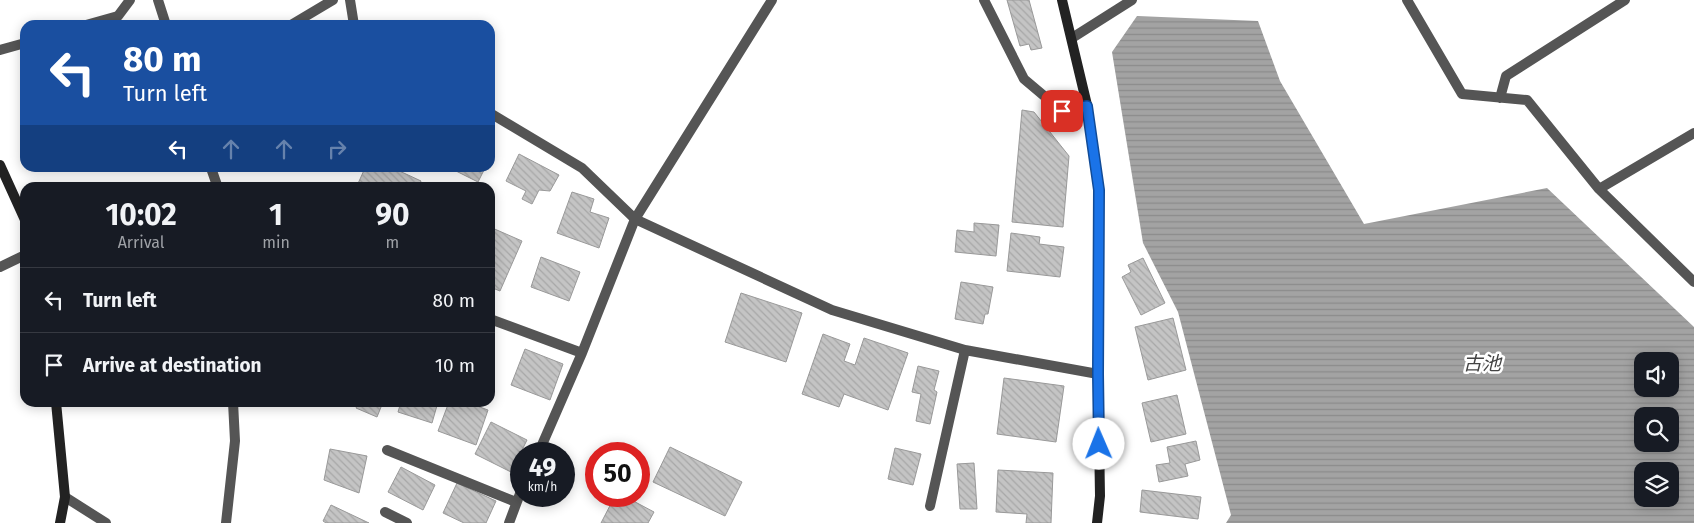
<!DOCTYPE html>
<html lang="en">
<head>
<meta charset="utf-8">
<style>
  body { margin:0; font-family:"Fira Sans","Noto Sans JP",sans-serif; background:#20242c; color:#f1f3f6; height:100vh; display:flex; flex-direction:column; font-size:19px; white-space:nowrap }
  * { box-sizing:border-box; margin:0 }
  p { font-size:16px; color:#9ea1a6 }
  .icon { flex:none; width:28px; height:28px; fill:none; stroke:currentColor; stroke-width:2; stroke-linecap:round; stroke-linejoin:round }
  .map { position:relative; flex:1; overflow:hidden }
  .sheet { position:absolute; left:20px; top:182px; width:475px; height:225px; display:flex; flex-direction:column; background:#171b24; border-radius:15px; box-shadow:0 2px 12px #0003 }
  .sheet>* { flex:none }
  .guide { position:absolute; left:20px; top:20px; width:475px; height:152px; border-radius:15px; box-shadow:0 2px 12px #0003; background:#1a4fa0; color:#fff; overflow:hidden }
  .tools { position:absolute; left:1634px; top:352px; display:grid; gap:10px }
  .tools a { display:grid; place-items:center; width:45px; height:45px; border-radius:10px; background:#171b24; box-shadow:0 2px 12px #0003; font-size:25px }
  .speed { position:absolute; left:510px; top:442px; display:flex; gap:10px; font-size:25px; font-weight:700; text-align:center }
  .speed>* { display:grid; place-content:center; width:65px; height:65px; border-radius:50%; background:#171b24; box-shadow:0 2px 12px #0003; line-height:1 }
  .speed small { font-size:12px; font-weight:400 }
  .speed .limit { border:8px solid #d22; background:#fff; color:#111 }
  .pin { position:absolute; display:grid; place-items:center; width:42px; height:42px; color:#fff; margin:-21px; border-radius:10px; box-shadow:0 2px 8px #0006 }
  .me { position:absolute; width:55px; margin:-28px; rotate:359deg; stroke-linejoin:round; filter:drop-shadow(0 0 4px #0008) }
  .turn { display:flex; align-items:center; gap:18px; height:105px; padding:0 20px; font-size:22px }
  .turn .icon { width:65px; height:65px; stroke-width:2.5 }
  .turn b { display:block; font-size:35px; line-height:42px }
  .lanes { display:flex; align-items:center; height:48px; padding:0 20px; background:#0003; justify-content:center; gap:25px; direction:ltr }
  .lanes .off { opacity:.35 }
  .eta { display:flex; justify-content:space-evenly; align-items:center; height:85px; text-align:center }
  .eta b { font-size:30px; font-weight:700; line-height:35px }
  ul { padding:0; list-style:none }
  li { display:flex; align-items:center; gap:15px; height:65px; padding:0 20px; border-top:1px solid #363941 }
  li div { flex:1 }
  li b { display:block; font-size:19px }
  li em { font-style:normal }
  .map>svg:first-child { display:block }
  .water { fill:url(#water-rules); fill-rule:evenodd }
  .building { fill:url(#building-back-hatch); stroke:#999 }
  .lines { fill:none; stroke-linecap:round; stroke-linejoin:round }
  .street { stroke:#555; stroke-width:10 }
  .secondary { stroke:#222; stroke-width:10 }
  .route-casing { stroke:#114b97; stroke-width:12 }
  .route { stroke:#1a73e8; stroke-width:9 }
  .labels { text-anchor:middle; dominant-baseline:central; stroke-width:5; stroke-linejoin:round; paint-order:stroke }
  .water-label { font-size:19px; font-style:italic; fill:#444; stroke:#fff }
</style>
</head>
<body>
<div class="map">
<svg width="1694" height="523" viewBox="0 0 1694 523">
  <defs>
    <pattern id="water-rules" width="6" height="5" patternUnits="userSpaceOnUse" patternTransform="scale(1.25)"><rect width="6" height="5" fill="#a3a3a3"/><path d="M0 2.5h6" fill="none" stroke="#8b8b8b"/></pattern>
    <pattern id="building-back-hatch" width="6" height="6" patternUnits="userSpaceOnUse" patternTransform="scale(1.25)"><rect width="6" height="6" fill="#c4c4c4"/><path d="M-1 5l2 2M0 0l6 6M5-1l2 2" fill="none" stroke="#a7a7a7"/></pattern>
  </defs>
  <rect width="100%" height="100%" fill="#fff"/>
  <path class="water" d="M1137 16 1258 21 1280 81 1364 224 1547 188 1694 327V523H1226L1231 515 1178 312 1143 243 1112 52ZM1642 361H1670V389H1642ZM1642 416H1670V444H1642ZM1642 471H1670V499H1642Z"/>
  <path class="building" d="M1007 0H1029L1042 48 1031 50 1029 44 1020 46Z
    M1022 110 1034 112 1069 156 1063 227 1012 222Z
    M519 154 559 175 550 191 539 190 532 204 522 199 526 191 506 181Z
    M365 168H393L421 181 418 188H356Z
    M450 168H485L478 182Z
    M572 192 594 199 590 212 609 218 599 248 557 233Z
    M974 223 999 225 996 256 955 252 957 230 974 232Z
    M490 227 522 241 500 291 490 287Z
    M1011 233 1040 237 1039 244 1064 247 1060 277 1007 271Z
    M541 257 580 272 569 301 531 287Z
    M1143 258 1165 303 1141 315 1122 277 1131 272 1128 265Z
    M961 282 993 287 988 314H985L983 324 955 319Z
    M741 293 802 313 786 362 725 342Z
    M1173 318 1186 370 1148 380 1135 327Z
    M823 334 850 344 844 361 855 365 864 338 908 353 888 410 844 394 839 407 802 394Z
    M525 349 563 364 550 400 511 385Z
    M918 366 939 371 934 390 937 392 930 424 916 421 921 394 912 392Z
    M1004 378 1064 386 1056 442 997 434Z
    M1177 395 1186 434 1151 442 1142 403Z
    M359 402H383L377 417 356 408Z
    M401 402H438L432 423 398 412Z
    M449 402H466L488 410 476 445 438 431Z
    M491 422 527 440 511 472 475 454Z
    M1196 441 1200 460 1185 464 1188 476 1159 482 1156 465 1170 463 1167 447Z
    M670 447 742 482 725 516 653 482Z
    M895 448 921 454 913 485 888 479Z
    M330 449 367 456 359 493 324 480Z
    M974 463 977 509H960L957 464Z
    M401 467 435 485 423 510 388 492Z
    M998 470 1053 473 1051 523H1026L1027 514 996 512Z
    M457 483 496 501 486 523H464L443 513Z
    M1142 490 1201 497 1198 519 1140 512Z
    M615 496H624L654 512 648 523H601Z
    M331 505 369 523H326L323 521Z"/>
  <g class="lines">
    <path class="street" d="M158 0 166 25
      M350 0 354 25
      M984 0 1024 79 1062 111 1087 105
      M1407 0 1462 94 1527 100 1599 189 1694 282
      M86 25 118 16 130 0
      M291 25 333 0
      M1072 38 1132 0
      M0 50 25 43
      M1500 98 1506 76 1625 0
      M490 113 582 168 635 219 832 310 965 350 1098 374
      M211 168 218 188
      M1599 189 1694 133
      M0 267 25 255
      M490 319 582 353
      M387 450 516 502
      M538 454 582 353 635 219 772 0
      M65 497 106 523
      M930 506 965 350
      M385 512 407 523
      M226 523 235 441 233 402
      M509 523 521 491"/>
    <path class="secondary" d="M1062 0 1087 105 1099 190 1098 374 1100 496 1097 523
      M0 165 25 220
      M56 402 65 497 60 523"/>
  </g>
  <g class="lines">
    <defs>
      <path id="route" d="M1062 111 1087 106 1099 190 1098 374 1099 444"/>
    </defs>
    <use href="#route" class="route-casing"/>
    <use href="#route" class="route"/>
  </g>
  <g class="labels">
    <g class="water-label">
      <text x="1482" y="363">古池</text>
    </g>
  </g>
</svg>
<div class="tools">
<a><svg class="icon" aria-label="sound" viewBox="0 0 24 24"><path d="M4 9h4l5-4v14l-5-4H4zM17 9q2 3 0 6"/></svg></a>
<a><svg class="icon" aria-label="search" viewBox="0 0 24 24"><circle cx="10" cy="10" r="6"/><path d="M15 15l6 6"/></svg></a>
<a><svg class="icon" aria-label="layers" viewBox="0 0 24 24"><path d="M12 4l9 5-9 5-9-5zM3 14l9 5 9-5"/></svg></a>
</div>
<div class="speed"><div>49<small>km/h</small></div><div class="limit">50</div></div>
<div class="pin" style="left:1062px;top:111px;background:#d93025"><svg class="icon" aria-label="arrive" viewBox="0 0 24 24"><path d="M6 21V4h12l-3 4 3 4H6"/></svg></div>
<svg class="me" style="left:1099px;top:444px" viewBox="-20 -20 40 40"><circle r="19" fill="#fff"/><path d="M0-13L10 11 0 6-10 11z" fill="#1a73e8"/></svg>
<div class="guide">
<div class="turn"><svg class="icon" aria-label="left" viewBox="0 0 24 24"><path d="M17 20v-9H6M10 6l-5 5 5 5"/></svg><div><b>80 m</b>Turn left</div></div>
<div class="lanes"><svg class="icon" aria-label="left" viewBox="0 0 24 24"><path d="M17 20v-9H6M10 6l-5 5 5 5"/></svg><svg class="icon off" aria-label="ahead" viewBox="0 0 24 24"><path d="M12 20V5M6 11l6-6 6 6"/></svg><svg class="icon off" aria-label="ahead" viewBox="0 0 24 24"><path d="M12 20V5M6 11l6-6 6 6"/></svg><svg class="icon off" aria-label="right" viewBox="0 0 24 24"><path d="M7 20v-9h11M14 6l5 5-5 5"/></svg></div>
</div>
<section class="sheet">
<div class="eta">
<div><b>10:02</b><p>Arrival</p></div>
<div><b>1</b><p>min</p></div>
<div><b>90</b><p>m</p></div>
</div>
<ul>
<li><svg class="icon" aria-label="left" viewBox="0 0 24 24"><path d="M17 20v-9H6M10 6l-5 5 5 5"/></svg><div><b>Turn left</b></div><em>80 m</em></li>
<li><svg class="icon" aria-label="arrive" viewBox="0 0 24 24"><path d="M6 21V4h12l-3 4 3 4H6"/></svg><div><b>Arrive at destination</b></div><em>10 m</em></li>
</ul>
</section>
</div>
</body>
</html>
